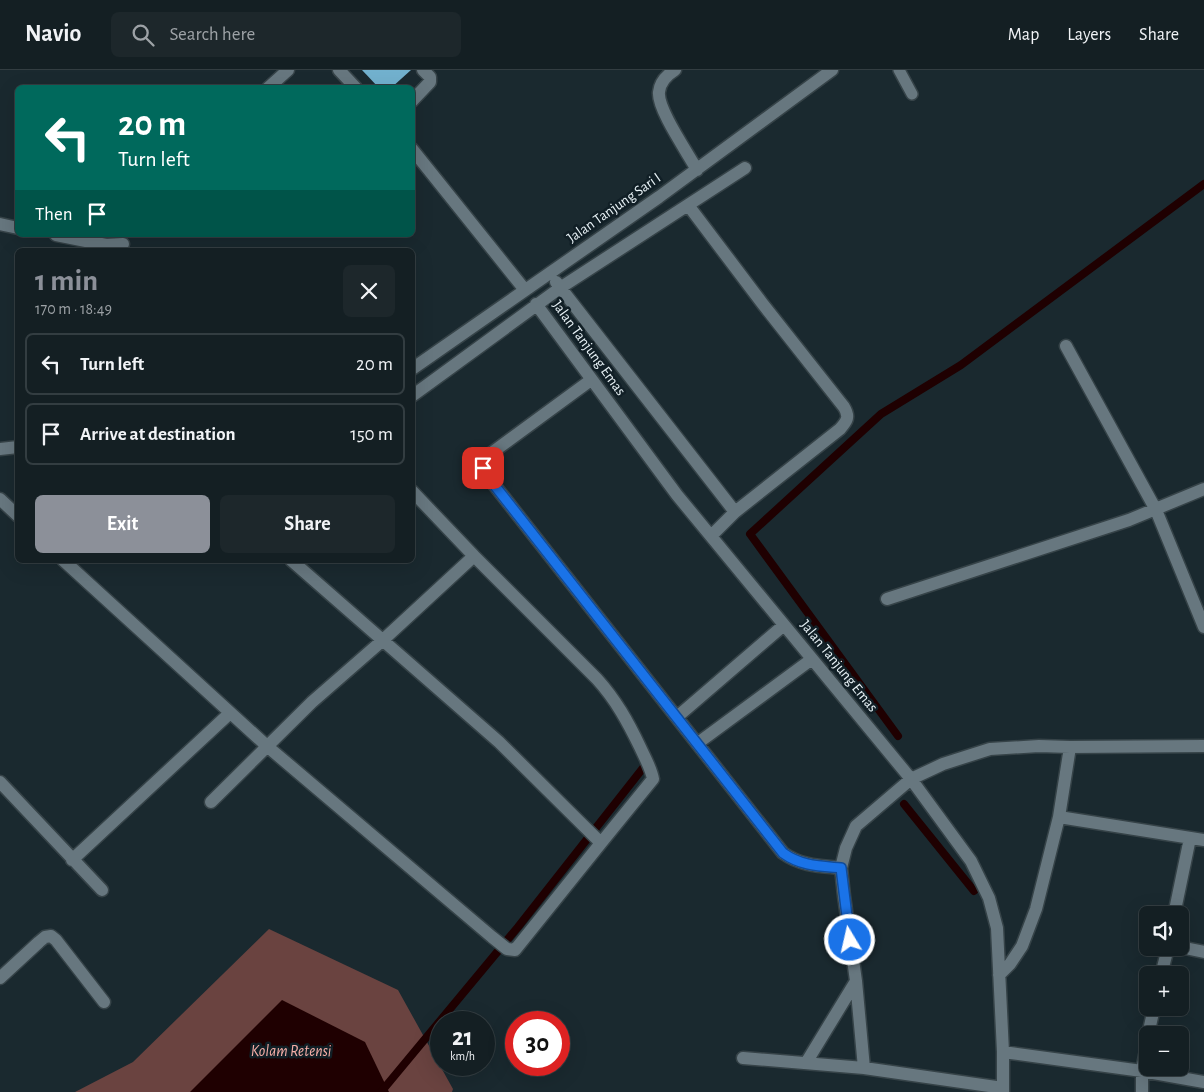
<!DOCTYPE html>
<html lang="en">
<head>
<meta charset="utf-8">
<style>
  body { margin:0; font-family:"Alegreya Sans",sans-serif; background:#1d272b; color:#f1f3f6; height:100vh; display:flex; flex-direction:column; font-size:19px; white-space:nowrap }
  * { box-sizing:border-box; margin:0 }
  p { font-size:16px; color:#9da2a6 }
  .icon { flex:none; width:28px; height:28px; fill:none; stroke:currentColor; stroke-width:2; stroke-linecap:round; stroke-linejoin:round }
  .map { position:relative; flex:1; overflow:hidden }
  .side { position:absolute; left:15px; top:178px; width:400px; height:315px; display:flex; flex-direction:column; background:#141f23; border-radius:8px; box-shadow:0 5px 20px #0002,0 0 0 1px #333d41 }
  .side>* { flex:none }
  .banner { position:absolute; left:15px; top:15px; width:400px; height:152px; border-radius:8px; box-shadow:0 5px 20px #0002,0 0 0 1px #333d41; background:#00695c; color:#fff; overflow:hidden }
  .controls { position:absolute; left:1139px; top:836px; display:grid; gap:10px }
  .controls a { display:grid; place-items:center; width:50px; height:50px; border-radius:8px; background:#141f23; box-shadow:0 5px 20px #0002,0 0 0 1px #333d41; font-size:25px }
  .speed { position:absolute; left:430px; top:941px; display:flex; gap:10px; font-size:25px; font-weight:700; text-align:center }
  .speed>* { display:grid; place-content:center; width:65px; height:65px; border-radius:50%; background:#141f23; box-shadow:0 5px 20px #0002,0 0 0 1px #333d41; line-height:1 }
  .speed small { font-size:12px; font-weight:400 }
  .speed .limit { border:8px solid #d22; background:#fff; color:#111 }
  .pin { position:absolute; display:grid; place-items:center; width:42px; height:42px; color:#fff; margin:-21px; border-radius:10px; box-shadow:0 2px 8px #0006 }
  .me { position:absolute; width:55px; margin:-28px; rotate:351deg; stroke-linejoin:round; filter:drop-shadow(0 0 4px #0008) }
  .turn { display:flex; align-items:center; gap:18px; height:105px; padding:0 20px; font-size:22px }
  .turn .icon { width:65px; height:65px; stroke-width:2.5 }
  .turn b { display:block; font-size:35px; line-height:42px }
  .then { display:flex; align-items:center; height:48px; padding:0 20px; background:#0003; gap:10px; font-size:19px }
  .round { display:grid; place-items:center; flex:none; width:52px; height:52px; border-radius:8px; background:#1d272b }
  .overview { display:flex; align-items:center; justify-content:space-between; height:85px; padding:0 20px }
  h1 { font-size:30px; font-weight:600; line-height:38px; color:#8c9099 }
  .cta { display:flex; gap:10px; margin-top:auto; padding:10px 20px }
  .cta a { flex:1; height:58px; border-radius:8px; background:#8c9099; color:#fff; font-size:20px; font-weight:600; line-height:58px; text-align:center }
  .cta a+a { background:#1d272b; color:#f1f3f6 }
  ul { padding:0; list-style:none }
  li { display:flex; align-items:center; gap:15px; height:62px; margin:0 10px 8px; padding:0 10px; border:2px solid #333d41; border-radius:8px }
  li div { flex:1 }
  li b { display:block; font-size:19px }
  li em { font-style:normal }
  header { display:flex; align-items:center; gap:30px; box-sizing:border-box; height:70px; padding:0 25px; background:#141f23; border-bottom:1px solid #333d41 }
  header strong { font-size:24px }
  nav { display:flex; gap:28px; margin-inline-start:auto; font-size:18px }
  .search { width:350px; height:45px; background:#1d272b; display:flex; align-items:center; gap:12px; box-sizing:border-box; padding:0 18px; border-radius:8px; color:#9da2a6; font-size:19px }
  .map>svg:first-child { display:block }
  .green { fill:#6a4340 }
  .water { fill:#1f0001 }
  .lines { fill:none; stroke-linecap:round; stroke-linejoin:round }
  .stream { stroke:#1f0001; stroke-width:8 }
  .building { fill:#72b1ce }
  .lane-casing { stroke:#364348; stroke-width:14 }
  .street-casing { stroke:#364348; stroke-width:15 }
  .lane { stroke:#67777f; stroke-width:11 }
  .street { stroke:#67777f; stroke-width:12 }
  .route-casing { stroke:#114b97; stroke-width:12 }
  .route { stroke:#1a73e8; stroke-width:9 }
  .labels { text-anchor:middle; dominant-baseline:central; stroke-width:5; stroke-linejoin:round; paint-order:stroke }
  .street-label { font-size:15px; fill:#e9f3f7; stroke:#111f26 }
  .water-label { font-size:16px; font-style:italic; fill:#f6aea7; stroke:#111f26 }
</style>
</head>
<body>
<header>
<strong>Navio</strong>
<div class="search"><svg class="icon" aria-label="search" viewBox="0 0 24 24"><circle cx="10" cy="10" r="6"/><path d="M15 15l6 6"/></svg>Search here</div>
<nav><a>Map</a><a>Layers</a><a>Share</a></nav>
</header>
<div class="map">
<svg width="1204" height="1022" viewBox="0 0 1204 1022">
  <rect width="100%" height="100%" fill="#1a292f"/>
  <path class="green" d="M269 859 398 920 453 1019 452 1022H75L133 992Z"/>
  <path class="water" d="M282 930 365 972 389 1022H190Z"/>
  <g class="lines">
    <path class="stream" d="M898 666 750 464 881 344 961 295 1204 114
      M904 734 974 821
      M381 1022 518 857 643 698"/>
  </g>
  <path class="building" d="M362 0H411L391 18H379Z"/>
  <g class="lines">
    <defs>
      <path id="lane" d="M899 0 912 24"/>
      <path id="street" d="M339 0 356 18
        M675 0C667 5 660 12 659 22 657 39 688 83 697 100
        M268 18 288 0
        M412 31 430 12V7L423 0
        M412 79 525 220
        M688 135 762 233 844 337C850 347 847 351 840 359L735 442 711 466
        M0 154 18 158
        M56 165 106 175 123 174
        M556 212 735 442
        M536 234 677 425 911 709 971 791 989 828 997 858 1003 982V1022
        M1066 276 1156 440 1204 557
        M412 299 659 127 832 0
        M591 310 486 387 483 398 488 407 783 783C801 796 820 796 841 798
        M412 326 560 218 745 98
        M0 379 18 377
        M412 421 474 486 597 609C616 630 628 652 640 677 645 688 651 698 653 709L601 773
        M0 429 18 446
        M63 490 268 677 492 867 507 879 515 880 601 773 499 672 291 490
        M887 529 1129 450 1204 419
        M677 647 784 555
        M698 673 812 589
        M0 712 102 820
        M211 732 312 632 383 570 474 486
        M1059 747 1204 770
        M72 790 230 643
        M1174 845 1190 768
        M1180 877 1204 882
        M999 905 1010 894 1022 876 1036 839 1059 747 1070 677
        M1161 905 1168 878
        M0 908 39 872 45 867 51 866 56 870 104 932
        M1148 965 1154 938
        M1003 982 1142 1001 1204 1012
        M743 988 864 998 1003 1018
        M806 993 856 911
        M864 998 856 911 844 826 841 798 846 778 856 756 911 709 943 694 990 679 1039 676 1070 677 1204 676
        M1142 1022V1001L1148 970"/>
    </defs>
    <use href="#lane" class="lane-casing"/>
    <use href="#street" class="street-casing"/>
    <use href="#lane" class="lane"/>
    <use href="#street" class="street"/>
  </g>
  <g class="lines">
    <defs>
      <path id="route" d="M483 398 488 407 783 783C801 796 819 796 841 798L850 870"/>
    </defs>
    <use href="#route" class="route-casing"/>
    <use href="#route" class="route"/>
  </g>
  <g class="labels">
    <g class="street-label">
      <text transform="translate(614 138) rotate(-35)">Jalan Tanjung Sari I</text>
      <text transform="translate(589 278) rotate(54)">Jalan Tanjung Emas</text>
      <text transform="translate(839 596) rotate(51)">Jalan Tanjung Emas</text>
    </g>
    <g class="water-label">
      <text x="291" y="981">Kolam Retensi</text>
    </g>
  </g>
</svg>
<div class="controls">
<a><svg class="icon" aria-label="sound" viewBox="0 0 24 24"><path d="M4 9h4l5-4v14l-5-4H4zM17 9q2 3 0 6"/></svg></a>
<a>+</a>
<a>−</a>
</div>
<div class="speed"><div>21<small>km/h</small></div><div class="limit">30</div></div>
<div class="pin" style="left:483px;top:398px;background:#d93025"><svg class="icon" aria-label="arrive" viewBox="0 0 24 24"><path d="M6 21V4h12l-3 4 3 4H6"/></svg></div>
<svg class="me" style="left:850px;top:870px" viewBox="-20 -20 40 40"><circle r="17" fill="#1a73e8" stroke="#fff" stroke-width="3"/><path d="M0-11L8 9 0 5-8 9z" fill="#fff"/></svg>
<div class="banner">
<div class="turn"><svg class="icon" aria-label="left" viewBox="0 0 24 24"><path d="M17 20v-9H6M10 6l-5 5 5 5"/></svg><div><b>20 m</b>Turn left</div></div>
<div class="then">Then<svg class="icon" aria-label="arrive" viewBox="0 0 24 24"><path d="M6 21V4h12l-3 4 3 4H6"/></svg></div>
</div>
<section class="side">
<div class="overview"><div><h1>1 min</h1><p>170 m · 18:49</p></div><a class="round"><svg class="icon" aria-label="close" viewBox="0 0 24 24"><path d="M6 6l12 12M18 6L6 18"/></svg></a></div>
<ul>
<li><svg class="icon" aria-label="left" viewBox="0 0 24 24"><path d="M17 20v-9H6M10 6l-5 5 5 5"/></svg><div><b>Turn left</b></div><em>20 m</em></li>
<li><svg class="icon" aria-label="arrive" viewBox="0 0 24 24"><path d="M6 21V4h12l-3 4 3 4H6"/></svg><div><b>Arrive at destination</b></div><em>150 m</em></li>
</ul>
<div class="cta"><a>Exit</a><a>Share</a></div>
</section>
</div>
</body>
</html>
